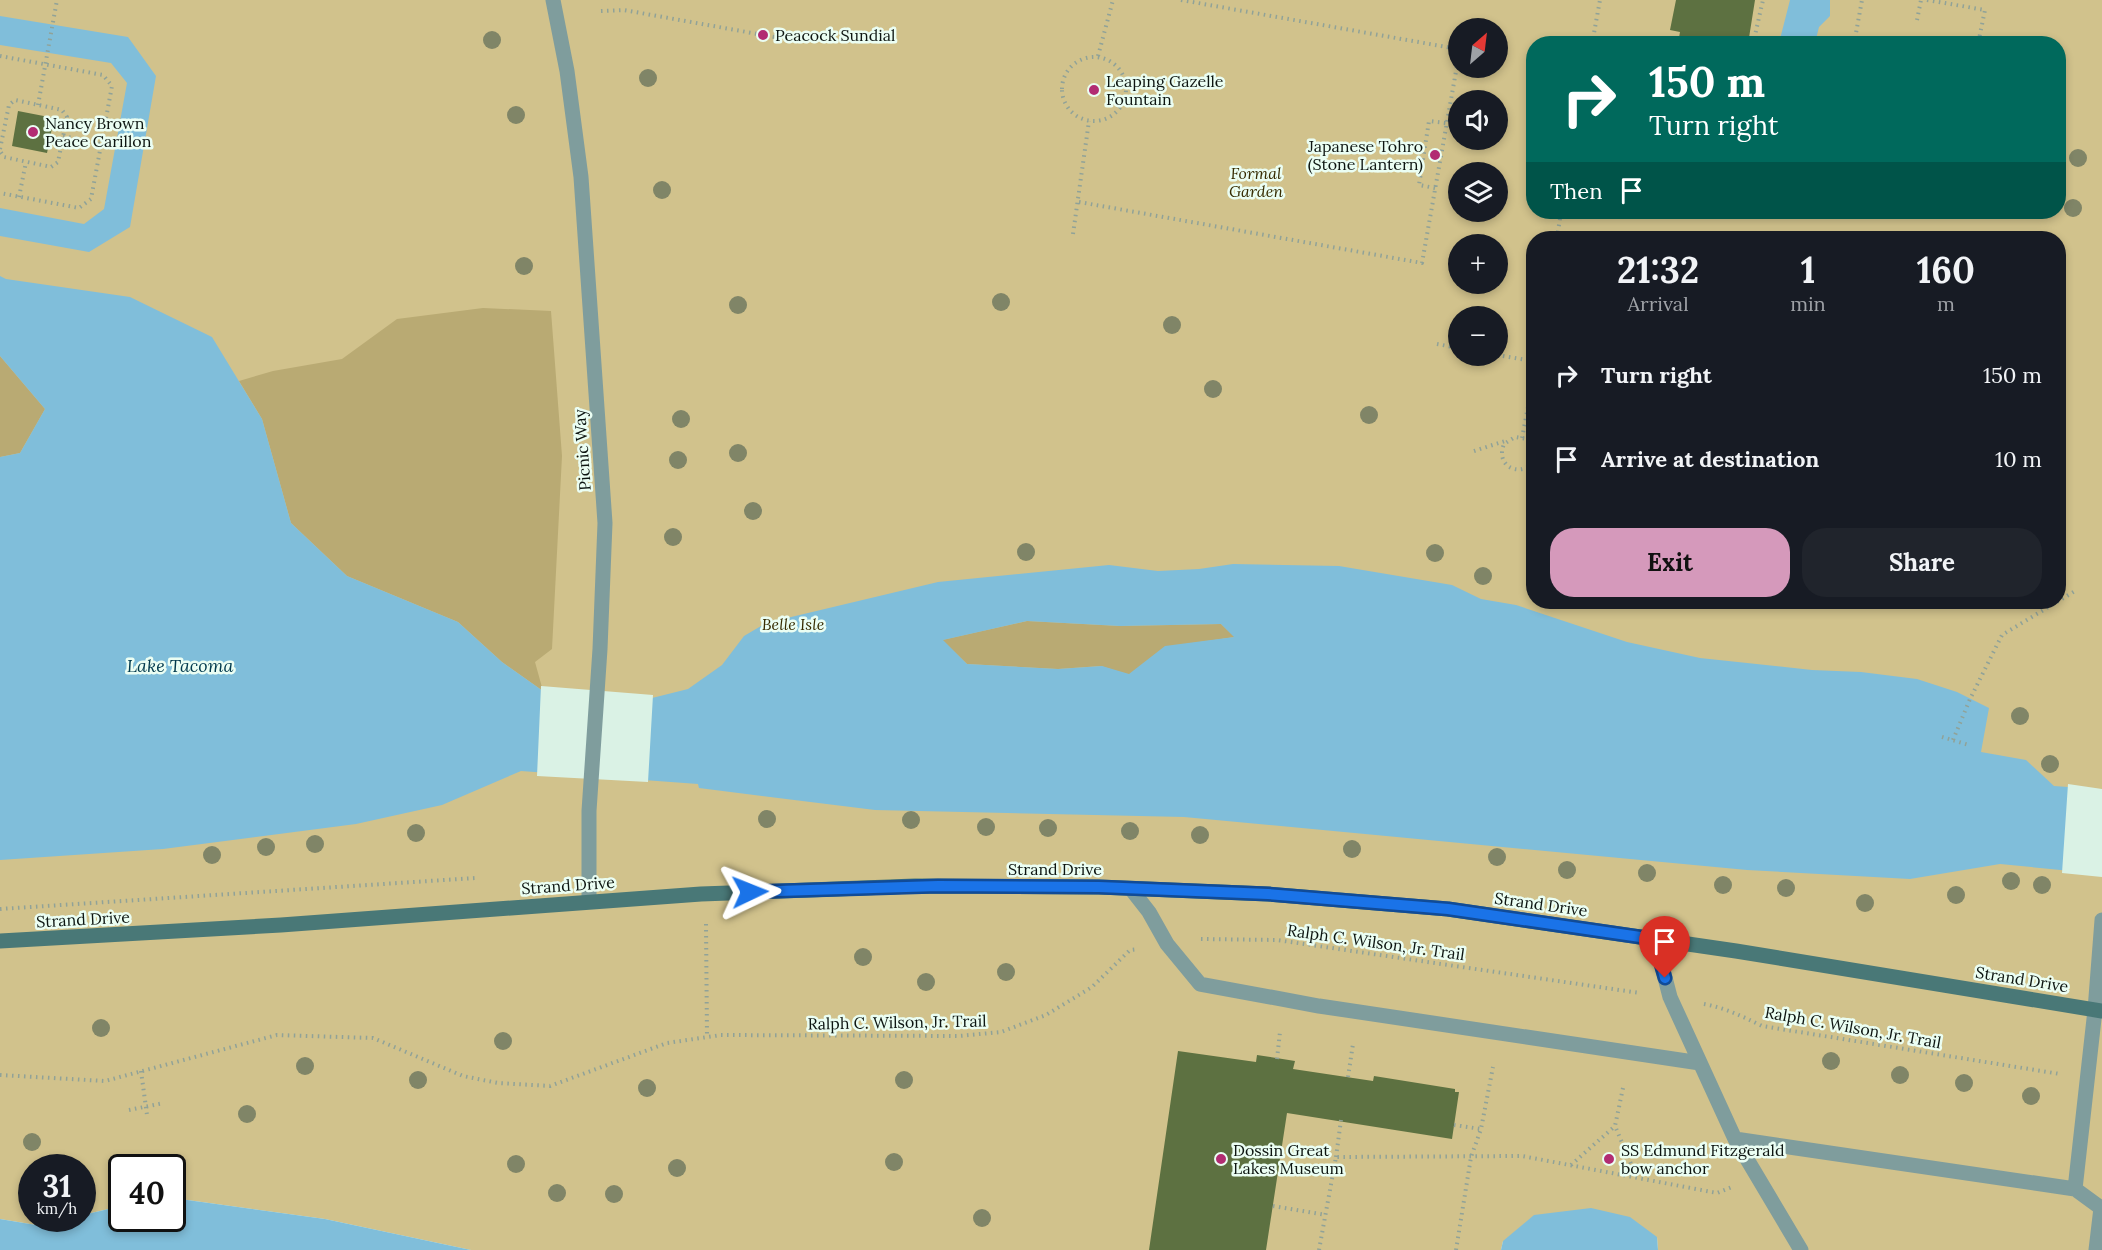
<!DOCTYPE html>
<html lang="en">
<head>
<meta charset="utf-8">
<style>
  body { margin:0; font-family:Lora,serif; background:#20242c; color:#f1f3f6; height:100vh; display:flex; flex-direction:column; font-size:22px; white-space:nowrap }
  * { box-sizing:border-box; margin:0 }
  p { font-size:20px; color:#9ea1a6 }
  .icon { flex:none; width:33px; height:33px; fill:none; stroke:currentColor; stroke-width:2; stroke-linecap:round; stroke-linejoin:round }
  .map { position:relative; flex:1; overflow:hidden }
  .panel { position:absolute; left:1526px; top:231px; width:540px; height:378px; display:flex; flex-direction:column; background:#171b24; border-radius:24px; box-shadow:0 3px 9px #0003 }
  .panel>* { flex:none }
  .top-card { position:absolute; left:1526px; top:36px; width:540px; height:183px; border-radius:24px; box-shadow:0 3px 9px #0003; background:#00695c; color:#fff; overflow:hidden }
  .needle { width:39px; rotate:28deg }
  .buttons { position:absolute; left:1448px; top:18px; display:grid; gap:12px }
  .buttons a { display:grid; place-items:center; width:60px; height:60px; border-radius:50%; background:#171b24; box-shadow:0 3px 9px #0003; font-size:30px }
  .speed { position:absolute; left:18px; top:1154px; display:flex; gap:12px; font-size:30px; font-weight:700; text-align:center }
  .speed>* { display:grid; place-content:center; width:78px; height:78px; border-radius:50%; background:#171b24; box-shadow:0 3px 9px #0003; line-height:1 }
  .speed small { font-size:15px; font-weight:400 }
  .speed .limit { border:3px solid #111; border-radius:9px; background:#fff; color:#111 }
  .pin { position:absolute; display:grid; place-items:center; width:51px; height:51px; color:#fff; margin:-62px -26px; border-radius:50% 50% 50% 0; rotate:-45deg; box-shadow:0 0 6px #0007 }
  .pin .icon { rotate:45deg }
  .me { position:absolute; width:66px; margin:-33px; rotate:88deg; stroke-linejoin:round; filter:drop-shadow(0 0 4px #0008) }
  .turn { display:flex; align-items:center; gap:21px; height:126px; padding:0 24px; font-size:27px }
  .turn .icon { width:78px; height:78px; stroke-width:2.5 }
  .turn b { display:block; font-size:42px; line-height:51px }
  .then { display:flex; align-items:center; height:57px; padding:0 24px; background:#0003; gap:12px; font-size:22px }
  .eta { display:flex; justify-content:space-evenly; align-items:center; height:102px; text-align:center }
  .eta b { font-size:36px; font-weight:800; line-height:42px }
  .action { display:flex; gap:12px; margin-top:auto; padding:12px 24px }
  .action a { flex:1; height:69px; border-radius:24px; background:#d599bb; color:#111; font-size:24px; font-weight:800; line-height:69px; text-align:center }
  .action a+a { background:#20242c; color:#f1f3f6 }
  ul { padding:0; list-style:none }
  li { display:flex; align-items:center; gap:18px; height:84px; padding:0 24px }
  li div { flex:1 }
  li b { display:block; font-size:22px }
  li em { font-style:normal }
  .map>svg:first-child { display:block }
  .green { fill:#d1c28c; fill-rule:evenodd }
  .forest { fill:#b9aa73 }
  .water { fill:#80beda; fill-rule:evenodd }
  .pier { fill:#daf2e5 }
  .building { fill:#5d7141 }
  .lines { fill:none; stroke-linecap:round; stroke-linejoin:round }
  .path { stroke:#90a298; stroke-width:4; stroke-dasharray:1.5 4.5; stroke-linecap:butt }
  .lane { stroke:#7f9d9d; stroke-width:15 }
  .street { stroke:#7f9d9d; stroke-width:15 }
  .secondary { stroke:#497877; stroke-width:15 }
  .tree { fill:#808567 }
  .route-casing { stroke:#114b97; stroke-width:15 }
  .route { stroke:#1a73e8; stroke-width:10 }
  .poi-dot { fill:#b22c72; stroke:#ebfef3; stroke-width:2 }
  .labels { text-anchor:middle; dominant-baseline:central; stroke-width:5; stroke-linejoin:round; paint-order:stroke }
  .poi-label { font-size:16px; fill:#0d1511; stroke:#ebfef3; text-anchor:start }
  .park-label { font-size:16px; font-style:italic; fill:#362b00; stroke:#ebfef3 }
  .street-label { font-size:16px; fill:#0d1511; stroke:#ebfef3 }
  .water-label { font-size:18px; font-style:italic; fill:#00394d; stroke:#ebfef3 }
</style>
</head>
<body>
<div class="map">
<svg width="2102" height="1250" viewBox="0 0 2102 1250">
  <rect width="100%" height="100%" fill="#daf2e5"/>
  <path class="green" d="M0 0H2102V1250H1658L1657 1237 1503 1241 1501 1250H471L325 1219 173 1198 172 1167H122L121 1206 83 1215 82 1167H32V1218H68L36 1225 0 1219ZM1458 28H1497V68H1458ZM1533 44H2058V212H1533ZM1458 100H1497V140H1458ZM1458 172H1497V212H1458ZM1533 238H2058V602H1533ZM1458 244H1497V284H1458ZM1458 316H1497V356H1458Z"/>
  <path class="forest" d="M483 308 551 311 562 456 552 649 535 662 543 691 502 662 458 622 347 576 291 523 262 419 239 381 273 371 342 359 397 319Z
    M0 356 45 409 20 453 0 457Z
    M1027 621 1120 626 1221 624 1235 637 1165 647 1129 675 1101 666 1058 669 967 664 942 640Z"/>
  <path class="water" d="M1790 0H1830V16L1819 27 1815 43H1779Z
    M0 16 128 37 156 76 130 227 89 252 0 236V208L84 224 104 209 127 83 111 63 0 45Z
    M0 276 6 279 130 297 212 337 262 419 291 523 347 576 458 622 502 662 543 691 652 698 688 689 722 665 744 636 766 623 938 582 1109 565 1158 571 1199 569 1233 564 1339 566 1452 585 1481 599 1516 605 1627 642 1700 658 1812 670 1861 672 1917 679 1957 692 1989 708 1981 752 2026 760 2054 786 2068 787 2102 874 2000 864 1910 879 1747 870 1184 817 875 810 699 788 698 784 521 771 442 805 356 824 163 849 0 860V457L20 453 45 409 0 356ZM1027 621 1120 626 1221 624 1234 637 1165 646 1129 674 1102 666 1058 669 967 664 943 640Z
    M173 1198 325 1219 471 1250H0V1219L36 1225 68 1218H82L83 1215 121 1206 122 1218H172Z
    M1591 1208 1630 1217 1657 1237 1658 1250H1501L1503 1241 1534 1215Z"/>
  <path class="pier" d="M541 686 653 695 648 782 537 776Z
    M2068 784 2102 789V877L2062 873Z"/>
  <path class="building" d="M1676 0H1755L1748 44H1678L1680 32 1670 30Z
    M18 111 54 118 47 153 12 146Z
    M1178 1051 1256 1062 1257 1055 1295 1061 1293 1069 1373 1081 1374 1076 1455 1089V1092H1459L1452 1139 1287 1113 1266 1250H1149Z"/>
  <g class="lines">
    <path class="path" d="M1181 0 1458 49
      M1927 0 1985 10 1978 44
      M601 11 624 10 780 38
      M1917 20 1921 0
      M1592 44 1600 0
      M1753 44 1763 0
      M1854 44 1862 0
      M0 56 103 75 112 86 91 199 79 208 0 193
      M1098 56 1113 0
      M1062 89a32 32 0 1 1 64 0a32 32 0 1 1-64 0Z
      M38 105 57 0
      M63 136 101 144
      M0 149 9 105 15 100 62 110 67 117 58 162 51 167 4 157 0 151
      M1435 188 1419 185 1429 121 1446 123
      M19 197 26 162
      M1079 202 1422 263 1458 60
      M1073 234 1089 121
      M1557 238 1561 212
      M1437 344 1458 348
      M1497 355 1533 361
      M1522 438 1533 381
      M1533 446 1527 439 1515 437 1504 444C1495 465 1518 478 1533 463
      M1474 451 1505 441
      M1942 737 1969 745
      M1953 740 1970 699 2002 635 2075 591
      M0 909 475 878
      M706 924 707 1037
      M1201 939 1277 940 1640 993
      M1704 1004C1725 1008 1742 1016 1762 1026L2060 1074
      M1277 1059 1280 1032
      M141 1071 147 1115
      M0 1075 105 1081 277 1035 373 1038 463 1076 498 1083 550 1086 667 1043 721 1035 959 1036 1001 1032 1046 1015 1092 987 1130 950 1138 949
      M1348 1077 1353 1044
      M1623 1088 1615 1126 1637 1178
      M129 1110 164 1103
      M1454 1125 1481 1129
      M1336 1157 1341 1120
      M1571 1165 1615 1126
      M1273 1206 1326 1215
      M1319 1250 1336 1157 1522 1156 1717 1193 1732 1187
      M1456 1250 1471 1157 1481 1129 1493 1067"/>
    <path class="lane" d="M1131 889 1149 912 1167 944 1200 984 1319 1006 1700 1063
      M1655 939 1670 997 1735 1139 1801 1250
      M1735 1139 2075 1189 2101 1208 2096 1250
      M2075 1189 2095 1010"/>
    <path class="street" d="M553 0 567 71 581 177 605 523 600 649 589 811V901
      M2095 1010 2102 920"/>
    <path class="secondary" d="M0 941 281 925 701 894 915 886 1099 887 1268 894 1448 909 1736 951 2102 1011"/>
  </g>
  <g class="tree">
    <circle cx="492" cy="40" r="9"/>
    <circle cx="648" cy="78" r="9"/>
    <circle cx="516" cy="115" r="9"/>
    <circle cx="2078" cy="158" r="9"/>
    <circle cx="662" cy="190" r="9"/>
    <circle cx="2073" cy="208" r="9"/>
    <circle cx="524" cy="266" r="9"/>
    <circle cx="1001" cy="302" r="9"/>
    <circle cx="738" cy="305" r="9"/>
    <circle cx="1172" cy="325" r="9"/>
    <circle cx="1213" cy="389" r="9"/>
    <circle cx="1369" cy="415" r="9"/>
    <circle cx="681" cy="419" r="9"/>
    <circle cx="738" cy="453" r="9"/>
    <circle cx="678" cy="460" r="9"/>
    <circle cx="753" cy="511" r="9"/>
    <circle cx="673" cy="537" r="9"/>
    <circle cx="1026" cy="552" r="9"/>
    <circle cx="1435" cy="553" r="9"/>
    <circle cx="1483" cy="576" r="9"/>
    <circle cx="2020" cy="716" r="9"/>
    <circle cx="2050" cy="764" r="9"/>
    <circle cx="767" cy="819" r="9"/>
    <circle cx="911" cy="820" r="9"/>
    <circle cx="986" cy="827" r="9"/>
    <circle cx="1048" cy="828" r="9"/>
    <circle cx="1130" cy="831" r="9"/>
    <circle cx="416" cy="833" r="9"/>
    <circle cx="1200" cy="835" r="9"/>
    <circle cx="315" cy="844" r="9"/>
    <circle cx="266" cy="847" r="9"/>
    <circle cx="1352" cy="849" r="9"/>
    <circle cx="212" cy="855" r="9"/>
    <circle cx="1497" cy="857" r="9"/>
    <circle cx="1567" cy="870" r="9"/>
    <circle cx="1647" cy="873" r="9"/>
    <circle cx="2011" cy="881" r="9"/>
    <circle cx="1723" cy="885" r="9"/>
    <circle cx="2042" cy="885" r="9"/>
    <circle cx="1786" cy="888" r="9"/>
    <circle cx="1956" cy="895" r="9"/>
    <circle cx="1865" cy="903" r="9"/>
    <circle cx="863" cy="957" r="9"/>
    <circle cx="1006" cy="972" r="9"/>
    <circle cx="926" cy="982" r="9"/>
    <circle cx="101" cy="1028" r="9"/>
    <circle cx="503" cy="1041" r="9"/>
    <circle cx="1831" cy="1061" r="9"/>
    <circle cx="305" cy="1066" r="9"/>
    <circle cx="1900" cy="1075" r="9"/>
    <circle cx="418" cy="1080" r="9"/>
    <circle cx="904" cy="1080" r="9"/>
    <circle cx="1964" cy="1083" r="9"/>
    <circle cx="647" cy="1088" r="9"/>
    <circle cx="2031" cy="1096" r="9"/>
    <circle cx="247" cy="1114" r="9"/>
    <circle cx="32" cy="1142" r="9"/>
    <circle cx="894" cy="1162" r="9"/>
    <circle cx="516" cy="1164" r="9"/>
    <circle cx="677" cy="1168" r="9"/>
    <circle cx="557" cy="1193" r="9"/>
    <circle cx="614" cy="1194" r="9"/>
    <circle cx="982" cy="1218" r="9"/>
  </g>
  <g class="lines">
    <defs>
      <path id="route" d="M750 892 938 886 1099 887 1268 894 1448 909 1654 939 1665 978"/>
    </defs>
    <use href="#route" class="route-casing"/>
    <use href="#route" class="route"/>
  </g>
  <g class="poi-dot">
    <circle cx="763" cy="35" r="6"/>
    <circle cx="1094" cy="90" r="6"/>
    <circle cx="33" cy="132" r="6"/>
    <circle cx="1435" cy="155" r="6"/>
    <circle cx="1221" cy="1159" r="6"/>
    <circle cx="1609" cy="1159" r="6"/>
  </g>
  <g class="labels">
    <g class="poi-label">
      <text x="775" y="35">Peacock Sundial</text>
      <text x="1106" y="81">Leaping Gazelle<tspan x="1106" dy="18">Fountain</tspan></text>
      <text x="45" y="123">Nancy Brown<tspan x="45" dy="18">Peace Carillon</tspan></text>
      <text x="1423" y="146" text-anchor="end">Japanese Tohro<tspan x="1423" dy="18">(Stone Lantern)</tspan></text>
      <text x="1233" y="1150">Dossin Great<tspan x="1233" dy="18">Lakes Museum</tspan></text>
      <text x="1621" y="1150">SS Edmund Fitzgerald<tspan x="1621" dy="18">bow anchor</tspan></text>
    </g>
    <g class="park-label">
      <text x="1256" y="173">Formal<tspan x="1256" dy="18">Garden</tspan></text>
      <text x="793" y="624">Belle Isle</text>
    </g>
    <g class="street-label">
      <text transform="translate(582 450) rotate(-94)">Picnic Way</text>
      <text x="1055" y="869">Strand Drive</text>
      <text transform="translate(568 885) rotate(-4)">Strand Drive</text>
      <text transform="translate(1541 904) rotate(8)">Strand Drive</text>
      <text transform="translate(83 919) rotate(-3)">Strand Drive</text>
      <text transform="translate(1376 942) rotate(8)">Ralph C. Wilson, Jr. Trail</text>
      <text transform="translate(2022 979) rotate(9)">Strand Drive</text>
      <text transform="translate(897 1022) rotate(-1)">Ralph C. Wilson, Jr. Trail</text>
      <text transform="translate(1853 1027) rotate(10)">Ralph C. Wilson, Jr. Trail</text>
    </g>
    <g class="water-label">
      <text x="180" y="665">Lake Tacoma</text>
    </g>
  </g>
</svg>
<div class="buttons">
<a><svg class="needle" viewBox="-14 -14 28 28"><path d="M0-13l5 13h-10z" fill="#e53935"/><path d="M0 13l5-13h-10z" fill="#9ea1a6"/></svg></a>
<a><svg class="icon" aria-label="sound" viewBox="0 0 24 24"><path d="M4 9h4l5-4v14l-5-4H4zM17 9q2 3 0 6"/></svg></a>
<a><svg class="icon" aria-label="layers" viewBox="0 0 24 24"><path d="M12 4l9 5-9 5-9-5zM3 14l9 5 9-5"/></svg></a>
<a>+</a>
<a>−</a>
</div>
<div class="speed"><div>31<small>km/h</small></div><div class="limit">40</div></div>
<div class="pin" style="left:1665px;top:978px;background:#d93025"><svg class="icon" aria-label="arrive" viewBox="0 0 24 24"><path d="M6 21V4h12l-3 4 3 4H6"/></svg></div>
<svg class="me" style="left:750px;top:892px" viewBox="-20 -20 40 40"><path d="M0-17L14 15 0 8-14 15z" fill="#1a73e8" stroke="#fff" stroke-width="4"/></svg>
<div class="top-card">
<div class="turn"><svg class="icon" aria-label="right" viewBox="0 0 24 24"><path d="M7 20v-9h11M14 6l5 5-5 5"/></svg><div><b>150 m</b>Turn right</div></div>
<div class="then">Then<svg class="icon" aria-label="arrive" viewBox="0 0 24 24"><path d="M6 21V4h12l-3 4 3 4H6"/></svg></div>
</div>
<section class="panel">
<div class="eta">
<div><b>21:32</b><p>Arrival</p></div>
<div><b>1</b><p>min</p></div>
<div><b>160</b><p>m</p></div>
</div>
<ul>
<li><svg class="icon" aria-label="right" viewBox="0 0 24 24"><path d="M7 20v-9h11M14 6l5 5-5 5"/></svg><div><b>Turn right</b></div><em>150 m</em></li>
<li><svg class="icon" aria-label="arrive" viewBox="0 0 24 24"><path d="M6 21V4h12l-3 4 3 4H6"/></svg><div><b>Arrive at destination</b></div><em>10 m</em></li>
</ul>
<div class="action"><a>Exit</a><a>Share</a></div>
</section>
</div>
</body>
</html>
